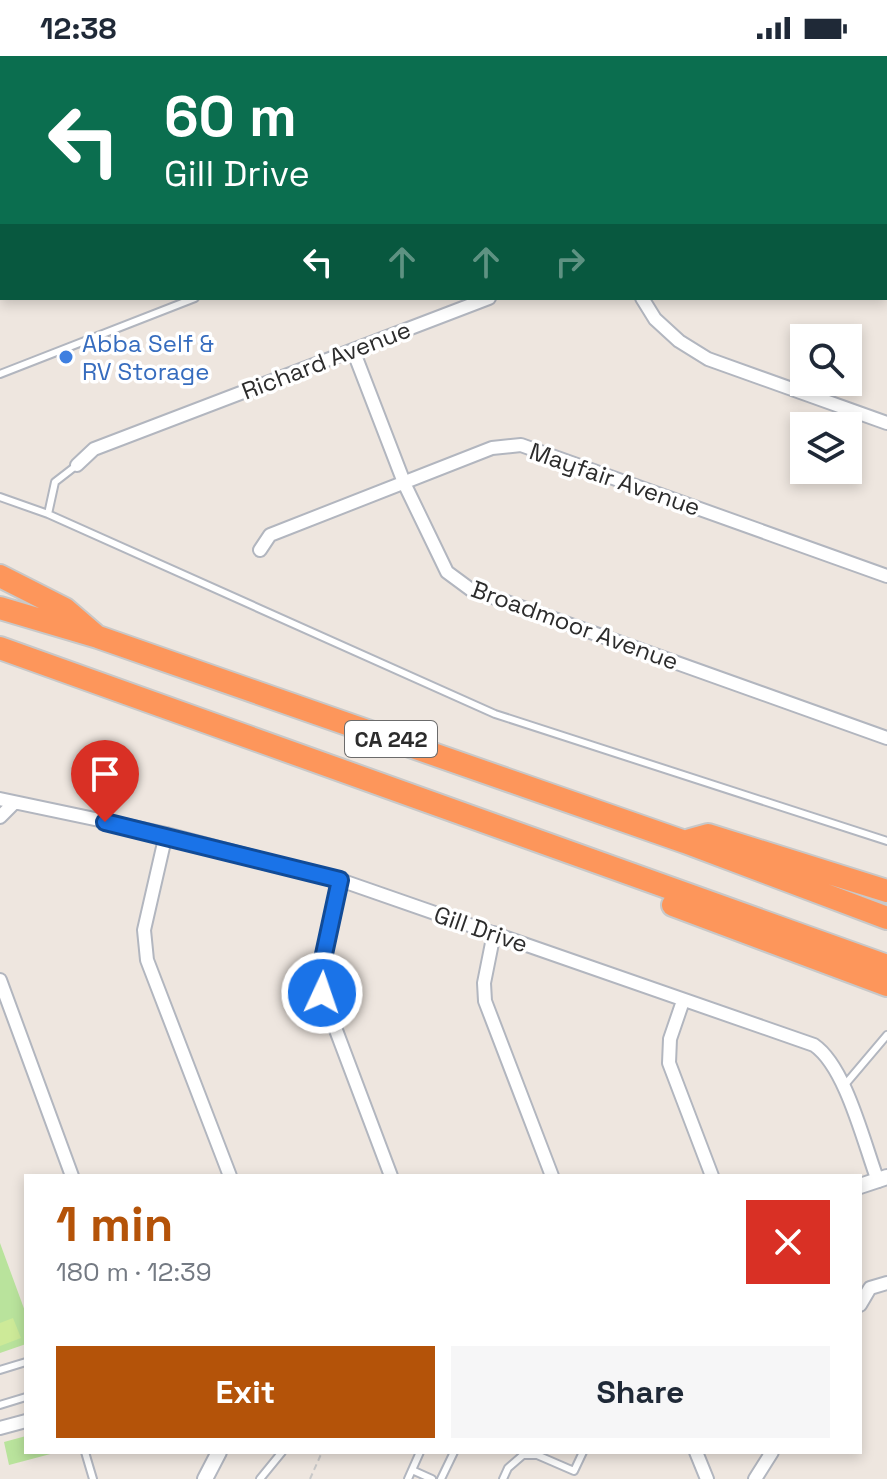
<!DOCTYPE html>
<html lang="en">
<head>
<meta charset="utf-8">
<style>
  body { margin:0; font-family:"Space Grotesk",sans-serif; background:#f6f6f7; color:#1f2937; height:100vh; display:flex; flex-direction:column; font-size:30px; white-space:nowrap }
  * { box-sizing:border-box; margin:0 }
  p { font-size:26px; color:#747a83 }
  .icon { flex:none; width:44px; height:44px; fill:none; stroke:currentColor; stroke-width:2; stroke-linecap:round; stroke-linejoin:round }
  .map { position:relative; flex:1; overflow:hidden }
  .panel { position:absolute; left:24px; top:1118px; width:838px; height:280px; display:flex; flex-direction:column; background:#fff; border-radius:0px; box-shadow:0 4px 12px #0003 }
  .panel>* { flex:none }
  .banner { position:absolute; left:0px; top:0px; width:888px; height:244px; box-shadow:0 4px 12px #0003; background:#0b6e4f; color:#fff; overflow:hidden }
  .fabs { position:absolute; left:790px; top:268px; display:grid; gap:16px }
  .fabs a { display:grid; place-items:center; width:72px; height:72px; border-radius:0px; background:#fff; box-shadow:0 4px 12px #0003; font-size:40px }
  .pin { position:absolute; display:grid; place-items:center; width:68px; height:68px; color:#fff; margin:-82px -34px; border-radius:50% 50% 50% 0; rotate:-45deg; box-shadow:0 0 8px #0007 }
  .pin .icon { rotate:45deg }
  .me { position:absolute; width:88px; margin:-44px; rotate:3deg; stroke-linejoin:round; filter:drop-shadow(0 0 6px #0008) }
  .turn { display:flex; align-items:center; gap:28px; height:168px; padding:0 32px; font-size:36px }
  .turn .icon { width:104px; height:104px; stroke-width:2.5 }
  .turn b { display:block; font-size:56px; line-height:68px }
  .lanes { display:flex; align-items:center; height:76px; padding:0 32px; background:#0003; justify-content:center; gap:40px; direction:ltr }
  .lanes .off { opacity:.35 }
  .round { display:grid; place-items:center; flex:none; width:84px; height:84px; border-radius:0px; background:#f6f6f7 }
  .headline { display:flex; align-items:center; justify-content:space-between; height:136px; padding:0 32px }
  h1 { font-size:48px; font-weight:700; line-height:60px; color:#b45309 }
  .primary-button { display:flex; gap:16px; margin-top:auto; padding:16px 32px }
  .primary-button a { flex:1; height:92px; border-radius:0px; background:#b45309; color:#fff; font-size:32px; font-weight:700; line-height:92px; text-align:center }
  .primary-button a+a { background:#f6f6f7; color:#1f2937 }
  .status { display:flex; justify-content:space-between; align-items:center; height:56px; padding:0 40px; background:#fff; direction:ltr }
  .status svg { height:22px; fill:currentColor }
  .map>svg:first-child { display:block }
  .green { fill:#b9e39c }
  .pitch { fill:#cdea98 }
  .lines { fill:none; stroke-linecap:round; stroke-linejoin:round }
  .service-casing { stroke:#b2b6bf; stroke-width:10 }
  .minor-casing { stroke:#b2b6bf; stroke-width:16 }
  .tertiary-casing { stroke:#b2b6bf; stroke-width:18 }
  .motorway-casing { stroke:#c8c8c8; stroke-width:26 }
  .path { stroke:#c8c8c8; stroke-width:2; stroke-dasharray:6 4; stroke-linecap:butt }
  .service { stroke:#fff; stroke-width:6 }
  .minor { stroke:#fff; stroke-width:12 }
  .tertiary { stroke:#fff; stroke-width:14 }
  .motorway { stroke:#fd965b; stroke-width:22 }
  .route-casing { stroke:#114b97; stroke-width:20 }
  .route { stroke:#1a73e8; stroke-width:14 }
  .shop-dot { fill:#3f7fe0; stroke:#fff; stroke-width:3 }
  .labels { text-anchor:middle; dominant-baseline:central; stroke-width:7; stroke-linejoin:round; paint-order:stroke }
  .shield { fill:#fff; stroke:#6b6b6b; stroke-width:2 }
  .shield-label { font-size:22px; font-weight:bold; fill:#2c2c2c }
  .shop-label { font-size:24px; fill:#366cbe; stroke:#fff; text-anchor:start }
  .street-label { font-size:24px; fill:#2c2c2c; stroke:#fff }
</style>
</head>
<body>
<div class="status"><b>12:38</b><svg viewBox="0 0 49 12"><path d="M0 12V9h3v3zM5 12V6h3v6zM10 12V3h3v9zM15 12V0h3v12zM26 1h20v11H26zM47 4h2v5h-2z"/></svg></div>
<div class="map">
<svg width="887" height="1423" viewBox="0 0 887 1423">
  <rect width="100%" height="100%" fill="#eee6df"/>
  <path class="green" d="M0 1187 26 1258V1288L0 1297Z
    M26 1380V1396H58L9 1409 4 1386Z"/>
  <path class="pitch" d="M13 1262 21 1282 0 1290V1267Z"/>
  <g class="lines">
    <defs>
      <path id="service" d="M616 0 617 2
        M652 0 653 2
        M105 2V0
        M129 2 130 0
        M368 2V0
        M456 2 461 0
        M810 2 815 0
        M0 108 2 109
        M0 318 195 242
        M0 441 48 458 495 658 887 785
        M48 458 55 426 77 409
        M843 1031 887 979
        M0 1314 26 1306
        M0 1349 26 1341
        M85 1396 93 1423
        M412 1414 432 1423
        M260 1423 282 1396
        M408 1423 420 1396
        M441 1423 454 1396
        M503 1423 508 1412 523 1399H537L574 1415 583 1396"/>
      <path id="minor" d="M886 88 887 87
        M886 224H887
        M642 242 655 263 679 285 708 303 887 367
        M353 294 405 429 447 516 470 533 887 682
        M77 409 94 393 489 242
        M260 494 270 479 492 392 521 389 887 520
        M0 743 166 778 340 824 814 989C846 1011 864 1088 878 1125
        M0 761 14 747
        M166 778 144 874 147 904 230 1120
        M340 824 321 912 322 937 391 1120
        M494 877 484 927 485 945 552 1120
        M0 924 72 1120
        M683 945 670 983 669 1007 712 1120
        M860 1249 870 1232 887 1227
        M0 1372 26 1365
        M696 1396 707 1423
        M755 1423 772 1396"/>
      <path id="tertiary" d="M860 1130 887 1121
        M205 1423 219 1396"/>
      <path id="motorway" d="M0 520 65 553 94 578
        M0 552 98 581 685 786 887 862
        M0 592 887 910
        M690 784 708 779 887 835
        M673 849 887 929"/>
    </defs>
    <use href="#service" class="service-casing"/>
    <use href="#minor" class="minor-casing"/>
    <use href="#tertiary" class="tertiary-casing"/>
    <use href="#motorway" class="motorway-casing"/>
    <path class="path" d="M310 1423 322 1396"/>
    <use href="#service" class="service"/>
    <use href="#minor" class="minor"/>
    <use href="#tertiary" class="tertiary"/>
    <use href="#motorway" class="motorway"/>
  </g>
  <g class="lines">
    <defs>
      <path id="route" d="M105 766 340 824 321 912 322 937"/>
    </defs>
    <use href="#route" class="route-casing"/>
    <use href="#route" class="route"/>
  </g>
  <circle class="shop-dot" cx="66" cy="301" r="8"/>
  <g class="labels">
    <rect class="shield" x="345" y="665" width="92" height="36" rx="6"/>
    <g class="shield-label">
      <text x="391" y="683">CA 242</text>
    </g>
    <g class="shop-label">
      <text x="82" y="287">Abba Self &amp;<tspan x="82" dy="28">RV Storage</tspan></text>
    </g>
    <g class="street-label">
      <text transform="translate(326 304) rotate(-21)">Richard Avenue</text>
      <text transform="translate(615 423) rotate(19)">Mayfair Avenue</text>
      <text transform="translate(575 569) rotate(20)">Broadmoor Avenue</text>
      <text transform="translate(481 873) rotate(19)">Gill Drive</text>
    </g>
  </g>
</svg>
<div class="fabs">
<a><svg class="icon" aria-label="search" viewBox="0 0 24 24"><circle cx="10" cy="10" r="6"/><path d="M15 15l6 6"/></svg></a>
<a><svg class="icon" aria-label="layers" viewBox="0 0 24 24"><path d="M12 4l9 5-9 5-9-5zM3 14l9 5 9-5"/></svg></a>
</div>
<div class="pin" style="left:105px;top:766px;background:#d93025"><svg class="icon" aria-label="arrive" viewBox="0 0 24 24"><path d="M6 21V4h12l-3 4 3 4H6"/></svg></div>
<svg class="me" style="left:322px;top:937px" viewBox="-20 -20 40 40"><circle r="17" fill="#1a73e8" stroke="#fff" stroke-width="3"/><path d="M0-11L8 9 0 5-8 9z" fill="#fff"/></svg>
<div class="banner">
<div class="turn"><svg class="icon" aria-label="left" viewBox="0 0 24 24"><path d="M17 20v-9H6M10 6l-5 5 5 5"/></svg><div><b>60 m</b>Gill Drive</div></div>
<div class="lanes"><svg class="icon" aria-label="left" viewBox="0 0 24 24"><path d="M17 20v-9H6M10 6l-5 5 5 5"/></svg><svg class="icon off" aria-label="ahead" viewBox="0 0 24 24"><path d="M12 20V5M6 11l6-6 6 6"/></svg><svg class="icon off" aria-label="ahead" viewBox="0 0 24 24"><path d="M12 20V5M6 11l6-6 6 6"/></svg><svg class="icon off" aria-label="right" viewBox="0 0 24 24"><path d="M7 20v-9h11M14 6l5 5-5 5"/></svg></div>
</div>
<section class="panel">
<div class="headline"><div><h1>1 min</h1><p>180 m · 12:39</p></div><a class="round" style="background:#d93025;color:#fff"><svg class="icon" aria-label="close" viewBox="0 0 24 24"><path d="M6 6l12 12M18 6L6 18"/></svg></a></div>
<div class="primary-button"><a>Exit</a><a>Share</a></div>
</section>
</div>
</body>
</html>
